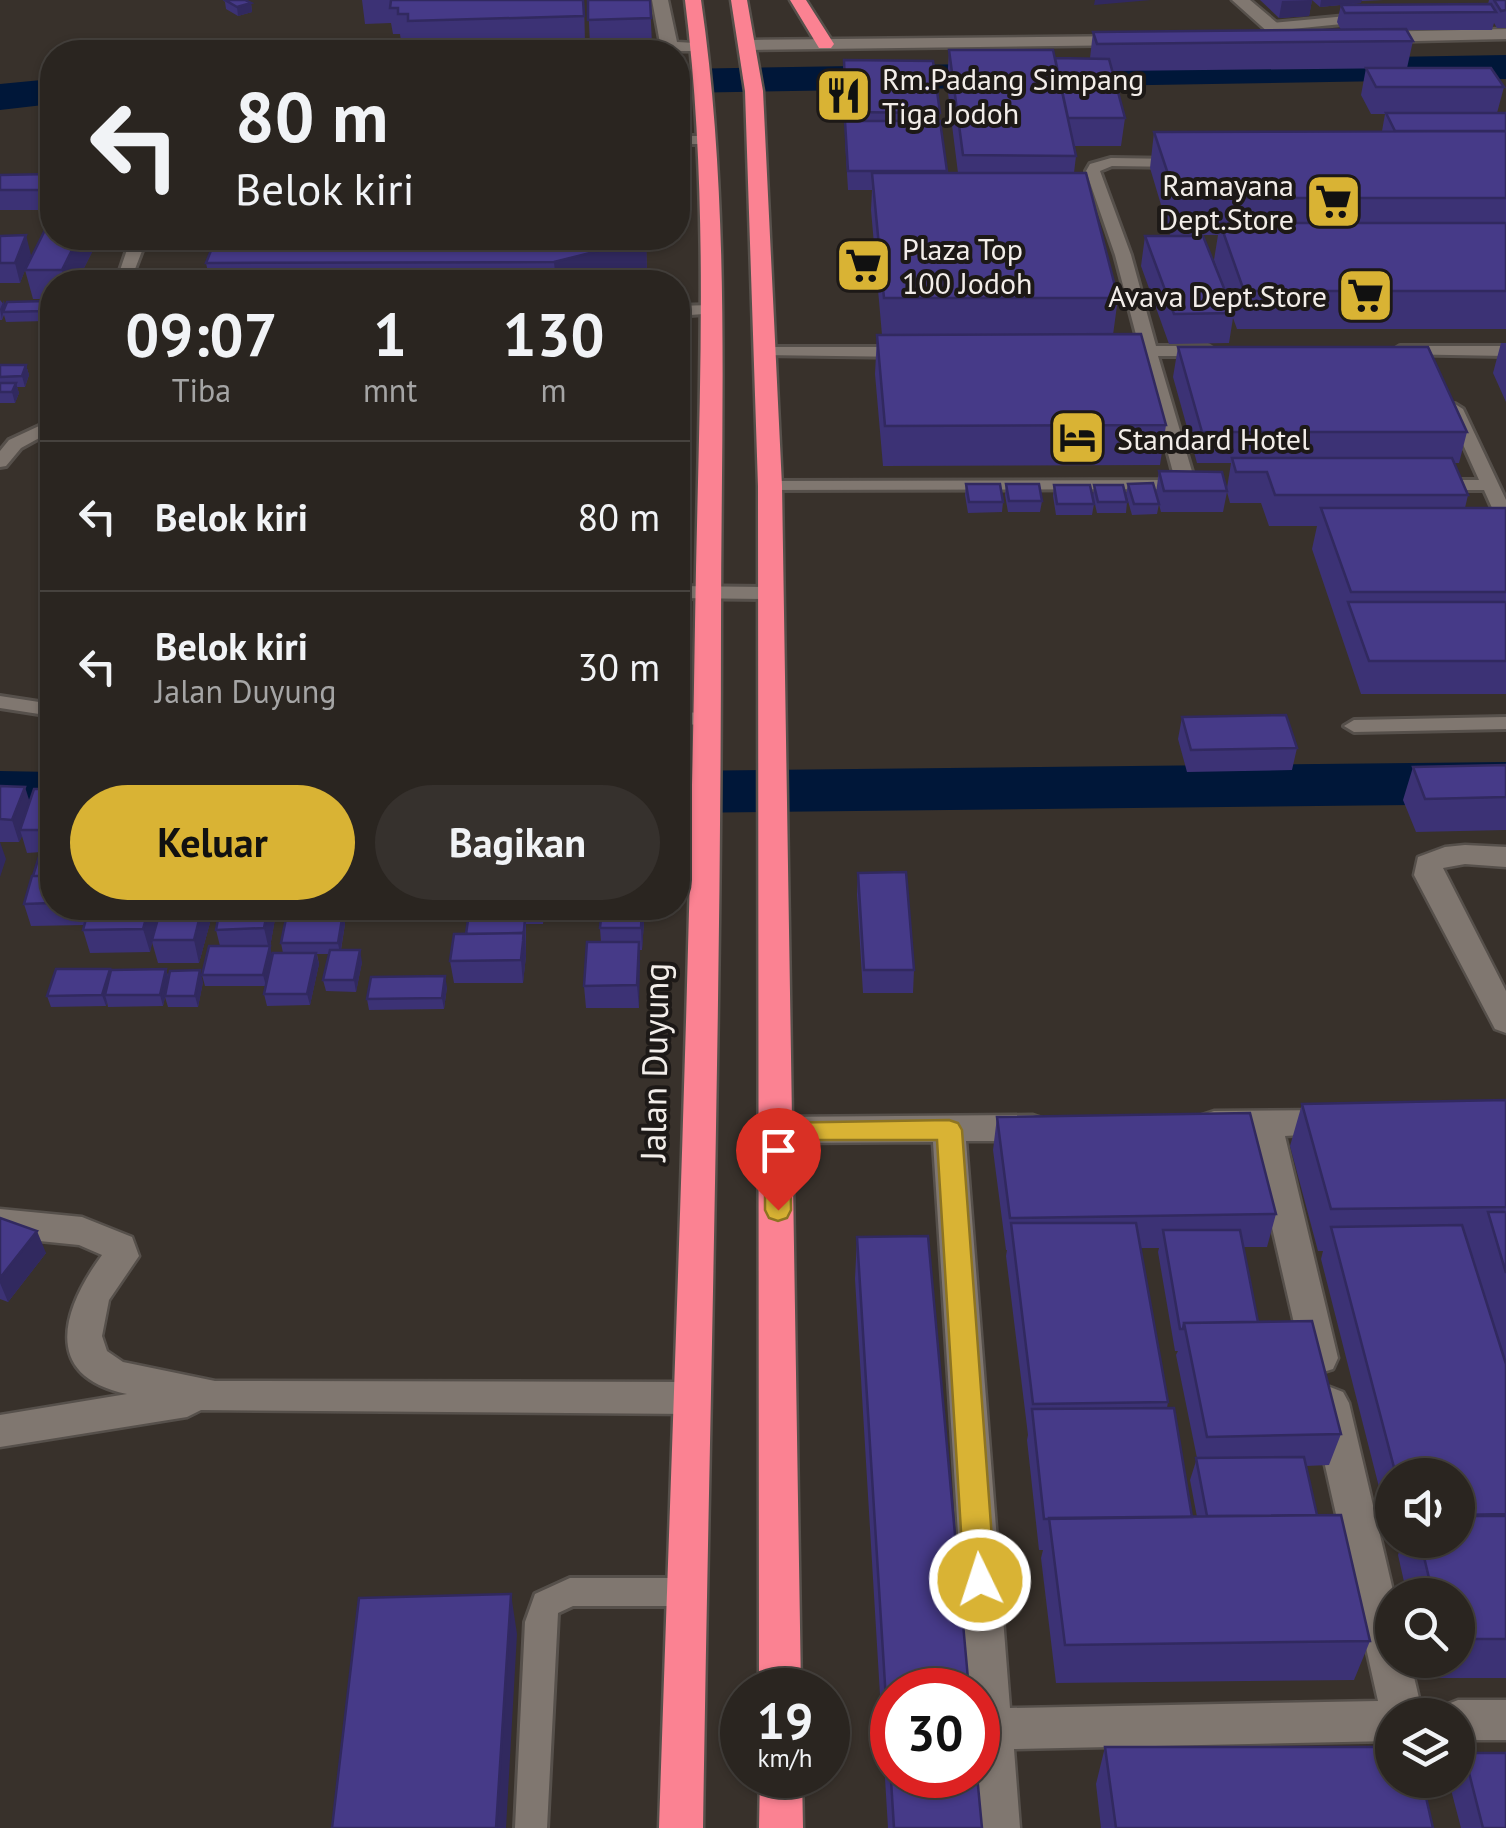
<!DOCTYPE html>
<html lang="id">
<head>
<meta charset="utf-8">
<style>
  body { margin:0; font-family:"PT Sans",sans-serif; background:#36312d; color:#f1f3f6; height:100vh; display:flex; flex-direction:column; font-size:38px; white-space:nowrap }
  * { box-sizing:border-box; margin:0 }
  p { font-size:32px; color:#a5a5a5 }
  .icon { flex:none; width:55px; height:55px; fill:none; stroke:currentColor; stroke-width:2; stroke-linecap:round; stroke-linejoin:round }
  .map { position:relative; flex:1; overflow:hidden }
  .side { position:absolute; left:40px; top:270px; width:650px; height:650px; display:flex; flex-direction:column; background:#2a2520; border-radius:40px; box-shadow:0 2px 8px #0004,0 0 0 2px #46423e }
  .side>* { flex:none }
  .guide { position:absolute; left:40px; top:40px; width:650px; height:210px; border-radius:40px; box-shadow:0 2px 8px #0004,0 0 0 2px #46423e; background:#2a2520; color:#f1f3f6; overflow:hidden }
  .buttons { position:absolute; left:1375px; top:1458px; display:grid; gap:20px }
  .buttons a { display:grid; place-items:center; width:100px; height:100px; border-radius:50%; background:#2a2520; box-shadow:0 2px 8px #0004,0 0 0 2px #46423e; font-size:50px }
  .speed { position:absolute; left:720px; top:1668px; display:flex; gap:20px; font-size:50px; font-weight:700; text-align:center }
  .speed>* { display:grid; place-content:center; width:130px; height:130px; border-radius:50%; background:#2a2520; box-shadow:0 2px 8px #0004,0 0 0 2px #46423e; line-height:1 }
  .speed small { font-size:25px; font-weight:400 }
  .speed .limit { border:15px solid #d22; background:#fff; color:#111 }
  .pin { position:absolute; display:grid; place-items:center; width:85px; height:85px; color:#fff; margin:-102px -42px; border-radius:50% 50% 50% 0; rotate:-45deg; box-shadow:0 0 10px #0007 }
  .pin .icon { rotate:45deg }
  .me { position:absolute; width:110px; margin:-55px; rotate:356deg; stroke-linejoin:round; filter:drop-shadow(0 0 8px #0008) }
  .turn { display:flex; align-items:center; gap:35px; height:210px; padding:0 30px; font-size:45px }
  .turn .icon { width:130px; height:130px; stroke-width:2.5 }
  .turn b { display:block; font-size:70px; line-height:85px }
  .eta { display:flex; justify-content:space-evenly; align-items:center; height:170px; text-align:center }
  .eta b { font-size:60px; font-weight:700; line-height:70px }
  .cta { display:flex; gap:20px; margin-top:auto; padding:20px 30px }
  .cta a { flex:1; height:115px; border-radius:60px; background:#d9b334; color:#111; font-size:40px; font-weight:700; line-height:115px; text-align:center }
  .cta a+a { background:#36312d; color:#f1f3f6 }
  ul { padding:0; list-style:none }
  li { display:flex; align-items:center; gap:30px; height:150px; padding:0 30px; border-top:2px solid #46423e }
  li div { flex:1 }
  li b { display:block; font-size:38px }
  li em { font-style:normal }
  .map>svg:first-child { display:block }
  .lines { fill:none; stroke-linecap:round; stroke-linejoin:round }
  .river { fill:#001739; fill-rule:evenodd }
  .lane-casing { stroke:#56504b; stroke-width:6 }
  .street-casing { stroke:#56504b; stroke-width:5 }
  .secondary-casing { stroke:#56504b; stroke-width:5 }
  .highway-casing { stroke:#56504b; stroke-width:5 }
  .lane { fill:#807770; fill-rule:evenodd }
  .street { fill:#807770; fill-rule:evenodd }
  .secondary { fill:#807770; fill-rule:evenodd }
  .highway { fill:#fb8292; fill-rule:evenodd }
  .wall { fill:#3c3275; fill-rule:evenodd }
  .shaded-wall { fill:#31295f }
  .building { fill:#463a88; stroke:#31295f; stroke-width:2.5 }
  .route { fill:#d9b334; stroke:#8d7422; stroke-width:2.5 }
  .labels { text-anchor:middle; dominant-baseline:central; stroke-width:8; stroke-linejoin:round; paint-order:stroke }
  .far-poi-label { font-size:30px; fill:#f2ede9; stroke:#1d1917; text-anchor:start }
  .street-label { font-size:35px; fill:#f2ede9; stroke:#1d1917 }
</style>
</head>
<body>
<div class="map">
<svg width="1506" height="1828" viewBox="0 0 1506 1828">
  <rect width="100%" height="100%" fill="#38312b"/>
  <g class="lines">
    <path class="river" d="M1506 55V79L678 93V69Z
      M52 79V104L0 110V84Z
      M1506 762V804L678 813V771Z
      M0 771 52 772V814L0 815Z"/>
    <defs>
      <path id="lane" d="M1368 14 1374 18 1372 21 1272 31 1266 27 1272 23Z
        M678 136H705L712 140 705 144H678Z
        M1111 158 1178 159 1185 163 1178 167 1112 166 1100 171 1131 255 1156 346H1208L1216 351 1208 356H1158L1196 485 1193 489 764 490 761 486 770 481 1175 480 1142 356 1127 351 1139 346 1115 255 1086 171 1090 164Z
        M131 238H147L130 282H116Z
        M710 305 718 310 716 313 678 316V306Z
        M1400 346H1506V356L1394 354 1392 351Z
        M766 347H908L916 352 908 357 760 355 758 352Z
        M1455 404 1463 409 1506 500V524L1497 519 1484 490H1434L1425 485 1434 480H1479L1447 409Z
        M52 420V431L21 448 6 466 0 467V451L9 440Z
        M678 586 770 587 779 593 770 599 678 598Z
        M0 696 52 704V716L0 708Z
        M678 712 705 713 715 719 705 725 678 724Z
        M1506 717V729L1354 732 1344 726 1354 720Z
        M570 1578H689L700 1582 704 1592 700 1602 689 1606H573L558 1613 547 1828H515L525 1622 535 1594Z"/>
      <path id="street" d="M652 0H668L677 42 695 43V51L521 52 530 47 660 43Z
        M1232 0H1250L1302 44V52H1290Z
        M705 820 715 823 719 830 715 837 678 839V821Z
        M1465 845 1506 847V867L1465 864 1443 868 1506 991V1033L1495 1029 1414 875 1418 857 1445 847Z
        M1338 1110 1350 1114 1355 1123 1350 1132 1285 1136 1338 1358 1333 1369 1320 1373 1307 1369 1302 1358 1251 1136 1202 1133 1197 1124 1202 1115 1214 1111Z
        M1033 1115 1045 1119 1050 1128 1045 1137 1033 1141H966L1010 1708 1378 1701 1311 1403 1317 1392 1330 1387 1343 1392 1349 1403 1394 1595 1392 1660H1410L1423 1715H1392V1741L1014 1749 1020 1828H976L973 1775H978V1690H968L933 1142 777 1143 765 1139 760 1130 765 1121 777 1117Z
        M0 1209 82 1217 132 1237 139 1256 109 1300 102 1336 107 1351 123 1362 215 1381 690 1382 703 1387 709 1398 703 1409 690 1414 201 1410 187 1417 0 1447V1415L127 1394C40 1376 63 1308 102 1255L79 1245 0 1237Z
        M1458 1700H1506V1740H1458V1715H1439L1443 1706Z"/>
      <path id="secondary" d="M1506 29V39L1372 42 1363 37 1372 32Z
        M1131 36 1137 37V45L749 50 740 45 749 40Z"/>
      <path id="highway" d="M685 0H701C731 206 721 417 721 624 721 1025 709 1427 703 1828H659C672 1427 689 1026 695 624 698 417 711 206 685 0Z
        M731 0H747L763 91 782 486 801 1690H759L758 486 745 91Z
        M790 0H806L834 44 831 48H819Z
        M760 1775H802L803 1828H759Z"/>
    </defs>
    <use href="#lane" class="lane-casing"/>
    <use href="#street" class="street-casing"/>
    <use href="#secondary" class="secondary-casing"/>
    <use href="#highway" class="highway-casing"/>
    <use href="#lane" class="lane"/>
    <use href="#street" class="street"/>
    <use href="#secondary" class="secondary"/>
    <use href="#highway" class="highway"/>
  </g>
  <path class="wall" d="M223 0H245L251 3 252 12 238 16 226 9 225 2Z
    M362 0H584L585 43 411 47 410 40 401 41 400 34H393L391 23 365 24Z
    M588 0H650L652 45 590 46Z
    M1260 0H1312L1309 16 1279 18Z
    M1312 0H1384L1361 1V3L1344 5 1488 4 1489 0H1506V28H1497L1494 23 1492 30H1407L1413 41 1407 68 1112 71 1125 118 1121 146H1074L1076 156 1074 173 1118 298 1113 335 1166 425 1160 465 883 466 875 374 877 335H882L871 210 872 190H848L845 140 844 60 940 113 939 121 947 173H958L947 85 949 50 1055 58H1090L1093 32 1341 30 1337 22 1341 5 1320 7Z
    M1366 68 1504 87 1497 113H1506V329H1237L1233 318 1229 343 1169 344 1141 266 1145 236 1220 278 1214 260 1218 235H1170L1150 168 1154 132 1382 131 1385 114H1371L1361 95Z
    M52 174V210H0V175Z
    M0 236 31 255 26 269 52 238H99L77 282H52V299H33L25 270 20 283H0Z
    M646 239 647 277 625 282H210L206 263Z
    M0 300 6 307 50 311 46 321 6 322 4 315 2 320H0Z
    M1501 343H1506V402L1493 373Z
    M1178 347 1467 432 1459 463H1454L1468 495 1465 508H1506V694H1361L1312 549 1317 526H1269L1261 503H1230L1227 492 1223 512H1161L1156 493 1159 471 1227 488 1231 463H1197L1173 377Z
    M0 365H26L29 375 25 387H17L19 393 15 403H0Z
    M966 484 1003 502 1002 512 968 513 965 495Z
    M1006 484 1042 501 1040 512H1008L1005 495Z
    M1128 484 1159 504 1157 514 1132 515 1126 494Z
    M1054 485 1094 504 1092 515H1056L1053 496Z
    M1094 485 1127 502 1126 513H1097L1093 496Z
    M1182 717 1297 748 1292 770 1187 772 1178 739Z
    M1506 765V830L1416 832 1403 800 1413 767Z
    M0 786 30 801 52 789V908H214L199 963H158L152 942 150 952 90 953 83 930 85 925 31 926 24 904 41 852 27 853 22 836 19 842H0Z
    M858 873 914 970 913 993H863L857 895Z
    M277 908 270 947 272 957 283 953 281 943 286 920 283 908H337L336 913H343L345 924 341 950 362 962 356 992 326 991 323 980 329 954H317L319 964 310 1005 267 1006 264 994 266 986H205L202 975 220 946 216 930Z
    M477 908H545L543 924H526V956L523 983H454L450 961 466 934 478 920Z
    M645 908 642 950H639V1008H586L584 986 601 942 600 928Z
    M110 969 111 972 166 969 169 979 203 982 198 1007H168L165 997 163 1006 108 1007 107 1002 106 1006 51 1007 47 996Z
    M447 987 444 1009 369 1010 367 999Z
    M1506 1100V1678H1426L1422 1660H1458V1595H1407L1398 1555 1401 1546H1394L1321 1259 1323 1251H1318L1290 1146 1302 1104ZM1392 1475H1458V1540H1392Z
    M997 1117 1276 1214 1267 1247H1243L1258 1322 1341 1434 1329 1465 1306 1466 1317 1515 1370 1641 1354 1680 1056 1683 1041 1558 1043 1550H1039L1027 1440 1028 1435 1006 1256 1007 1250H1006L993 1150ZM1141 1248H1159L1158 1252 1175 1351H1178L1176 1355 1197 1458 1190 1480 1197 1517H1192L1167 1408 1168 1402Z
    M0 1218 46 1253 8 1302 0 1299Z
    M857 1237 982 1828H888L855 1279Z
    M1105 1747 1433 1828H1101L1096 1784Z
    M1464 1753 1506 1828H1461L1449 1782 1450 1780H1458V1766Z"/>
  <path class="shaded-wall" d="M1095 0H1151L1094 5Z
    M1312 0 1309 16 1279 18 1282 1Z
    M1321 0H1350L1349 4 1320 7Z
    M1350 0H1362L1361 3 1349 4Z
    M251 3 252 12 238 16 237 7Z
    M26 235 31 255 20 283 15 263Z
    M78 238H99L77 282H65L62 270Z
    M646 239 647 277 625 282H556L554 262Z
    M4 300 6 310 3 312 2 320 0 309Z
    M47 301 50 311 46 321 44 311Z
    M26 365 29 375 25 387 22 376Z
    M16 383 19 393 15 403 12 392Z
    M25 787 32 809 20 830 22 836 19 842 12 820Z
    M0 842 6 859 0 877Z
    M149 908H161L150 952 143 929Z
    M202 908H214L199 963 194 940Z
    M268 908H277L270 947 273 958 266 986 263 975 269 950 264 928Z
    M642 908H645L642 950 641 928Z
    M343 913 345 924 340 954 338 943Z
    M525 919 526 956 523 983 521 960Z
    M639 942 640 964 639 1008 637 985Z
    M360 950 362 962 356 992 354 980Z
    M316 953 319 964 310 1005 307 994Z
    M110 969 113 980 105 995 107 1002 106 1006 102 995Z
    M166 969 169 981 163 1006 160 995Z
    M200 970 203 982 198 1007 195 996Z
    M445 976 447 987 444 1009 442 998Z
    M37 1231 46 1253 8 1302 0 1283V1278Z
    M511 1594 517 1634 506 1828H496Z"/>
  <path class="building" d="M225 0H245L251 3 237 7Z
    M391 0H583L584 16 408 21V14H398V8H390Z
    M588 0H650L651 18 588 20Z
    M1494 0H1506V10L1501 11Z
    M1491 4 1496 12 1345 13 1341 5Z
    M1406 29 1413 41 1097 44 1093 32Z
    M949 50H1053L1076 156 963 155Z
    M1055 58 1109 59 1125 118H1068Z
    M844 60 933 61 940 113 846 112Z
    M1366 68H1491L1504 87H1376Z
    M1386 113H1506V131H1395Z
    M845 121H940L947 171H848Z
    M1506 131V198H1176L1154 132Z
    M872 173H1086L1118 298H884Z
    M52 174V190H0V175Z
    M52 216V238H78L62 270H25Z
    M1220 223H1506V291H1244Z
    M26 235 15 263H0V236Z
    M1145 236H1203L1234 313 1174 314Z
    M216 238H645L646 239 554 262 206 263Z
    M47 301 44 311 3 312 7 302Z
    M1141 334 1166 425 885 426 877 335Z
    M1178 347H1428L1467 432H1202Z
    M0 365H26L22 376 0 377Z
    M0 383H16L12 392H0Z
    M1232 458H1452L1468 495H1275L1267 472H1236Z
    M1159 471 1222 472 1227 491H1164Z
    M1153 483 1159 504H1134L1128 484Z
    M966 484H1000L1003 502H969Z
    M1006 484H1039L1042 501H1009Z
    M1054 485H1090L1094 504H1057Z
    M1094 485H1123L1127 502H1098Z
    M1321 508H1506V592H1351Z
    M1348 602H1506V661H1369Z
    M1286 715 1297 748 1191 750 1182 717Z
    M1506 765V797L1425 799 1413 767Z
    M0 786 25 787 12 820 0 819Z
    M34 789H52V830H20Z
    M42 847H52V876H33Z
    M906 872 914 970H864L858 873Z
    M32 876H52V903L24 904Z
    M89 908H149L143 929 83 930Z
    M161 908H202L194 940H152Z
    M220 908H268L264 928 216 930Z
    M602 908H642L641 928H600Z
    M343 913 338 943H281L287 914Z
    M525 919 523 940 524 933 466 934 468 920Z
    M524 933 521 960 450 961 454 934Z
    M587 942H639L637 985 584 986Z
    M209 946H270L263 975H202Z
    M330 950H360L354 980H323Z
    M273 953H316L307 994H264Z
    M56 969H110L102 995 47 996Z
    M166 969 160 995H105L111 970Z
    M200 970 195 996H165L170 971Z
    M445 976 442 998 367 999 371 977Z
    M1506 1100V1207L1331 1209 1302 1104Z
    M1250 1113 1276 1214 1010 1218 997 1117Z
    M1488 1212H1506V1273Z
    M0 1218 37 1231 0 1278Z
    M1011 1223H1136L1168 1402 1033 1404Z
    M1462 1225 1506 1364V1514L1458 1515V1475H1396L1331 1227Z
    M1163 1230H1240L1258 1322 1184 1323 1183 1329H1180Z
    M928 1236 969 1690H892V1775H977L982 1828H894L857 1237Z
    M1312 1321 1341 1434 1207 1437 1184 1323Z
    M1174 1408 1192 1517 1044 1519 1032 1409Z
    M1304 1457 1317 1515 1207 1516 1196 1458Z
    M1341 1515 1370 1641 1065 1645 1049 1518Z
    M1458 1516H1506V1639H1458V1595H1433L1420 1540H1458Z
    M511 1594 496 1828H332L359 1598Z
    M1105 1747H1392V1780H1422L1433 1828H1116Z
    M1464 1753H1506V1828H1483Z"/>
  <path class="route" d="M949 1120 958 1123 962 1130 995 1580 990 1590 980 1594 969 1590 964 1580 937 1140H790L791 1210 787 1218 778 1221 769 1218 765 1210V1130L769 1123Z"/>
  <defs>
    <symbol id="restaurant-square" viewBox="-11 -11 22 22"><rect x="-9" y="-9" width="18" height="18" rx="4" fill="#d9b334" stroke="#1d1917"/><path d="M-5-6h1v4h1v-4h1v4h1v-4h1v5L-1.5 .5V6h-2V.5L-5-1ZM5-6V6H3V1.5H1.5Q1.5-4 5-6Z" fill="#111"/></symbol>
    <symbol id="supermarket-square" viewBox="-11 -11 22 22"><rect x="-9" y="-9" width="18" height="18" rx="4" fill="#d9b334" stroke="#1d1917"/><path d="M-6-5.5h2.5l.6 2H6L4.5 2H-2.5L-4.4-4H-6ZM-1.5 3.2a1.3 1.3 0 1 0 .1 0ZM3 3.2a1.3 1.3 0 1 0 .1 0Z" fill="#111"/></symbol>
    <symbol id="hotel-square" viewBox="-11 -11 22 22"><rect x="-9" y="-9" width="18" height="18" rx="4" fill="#d9b334" stroke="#1d1917"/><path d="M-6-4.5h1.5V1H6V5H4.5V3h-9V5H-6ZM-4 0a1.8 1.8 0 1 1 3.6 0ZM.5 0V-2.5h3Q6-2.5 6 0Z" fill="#111"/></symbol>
  </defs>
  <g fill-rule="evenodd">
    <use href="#restaurant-square" x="812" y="64" width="63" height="63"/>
    <use href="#supermarket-square" x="1302" y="170" width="63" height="63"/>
    <use href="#supermarket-square" x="832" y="234" width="63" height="63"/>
    <use href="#supermarket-square" x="1334" y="264" width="63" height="63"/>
    <use href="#hotel-square" x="1046" y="406" width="63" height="63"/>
  </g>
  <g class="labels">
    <g class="far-poi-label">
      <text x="882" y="78">Rm.Padang Simpang<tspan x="882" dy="34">Tiga Jodoh</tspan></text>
      <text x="1294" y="184" text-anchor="end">Ramayana<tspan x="1294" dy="34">Dept.Store</tspan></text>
      <text x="902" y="248">Plaza Top<tspan x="902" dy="34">100 Jodoh</tspan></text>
      <text x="1327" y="295" text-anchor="end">Avava Dept.Store</text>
      <text x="1117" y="438">Standard Hotel</text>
    </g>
    <g class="street-label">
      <text transform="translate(654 1062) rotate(-89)">Jalan Duyung</text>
    </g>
  </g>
</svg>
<div class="buttons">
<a><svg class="icon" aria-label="sound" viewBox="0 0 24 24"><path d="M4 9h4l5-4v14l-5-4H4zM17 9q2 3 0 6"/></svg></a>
<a><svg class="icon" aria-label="search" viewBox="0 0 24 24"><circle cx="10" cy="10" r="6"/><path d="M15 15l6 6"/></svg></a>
<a><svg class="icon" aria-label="layers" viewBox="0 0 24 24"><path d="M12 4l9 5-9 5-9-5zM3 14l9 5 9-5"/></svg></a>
</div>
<div class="speed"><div>19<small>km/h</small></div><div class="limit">30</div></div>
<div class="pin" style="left:778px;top:1210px;background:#d93025"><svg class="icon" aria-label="arrive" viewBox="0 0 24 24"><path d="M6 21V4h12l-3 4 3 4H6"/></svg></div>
<svg class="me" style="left:980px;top:1580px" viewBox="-20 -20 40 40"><circle r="17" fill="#d9b334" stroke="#fff" stroke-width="3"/><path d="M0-11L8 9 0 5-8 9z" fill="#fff"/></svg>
<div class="guide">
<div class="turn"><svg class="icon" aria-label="left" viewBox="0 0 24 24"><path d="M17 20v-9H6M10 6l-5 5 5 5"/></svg><div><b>80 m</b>Belok kiri</div></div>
</div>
<section class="side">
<div class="eta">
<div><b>09:07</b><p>Tiba</p></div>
<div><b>1</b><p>mnt</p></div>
<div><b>130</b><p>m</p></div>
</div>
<ul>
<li><svg class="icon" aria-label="left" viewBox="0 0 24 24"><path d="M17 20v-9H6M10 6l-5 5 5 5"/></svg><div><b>Belok kiri</b></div><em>80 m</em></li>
<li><svg class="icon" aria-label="left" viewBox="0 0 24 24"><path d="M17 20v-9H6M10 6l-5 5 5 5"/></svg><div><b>Belok kiri</b><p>Jalan Duyung</p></div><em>30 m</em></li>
</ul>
<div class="cta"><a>Keluar</a><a>Bagikan</a></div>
</section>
</div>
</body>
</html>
